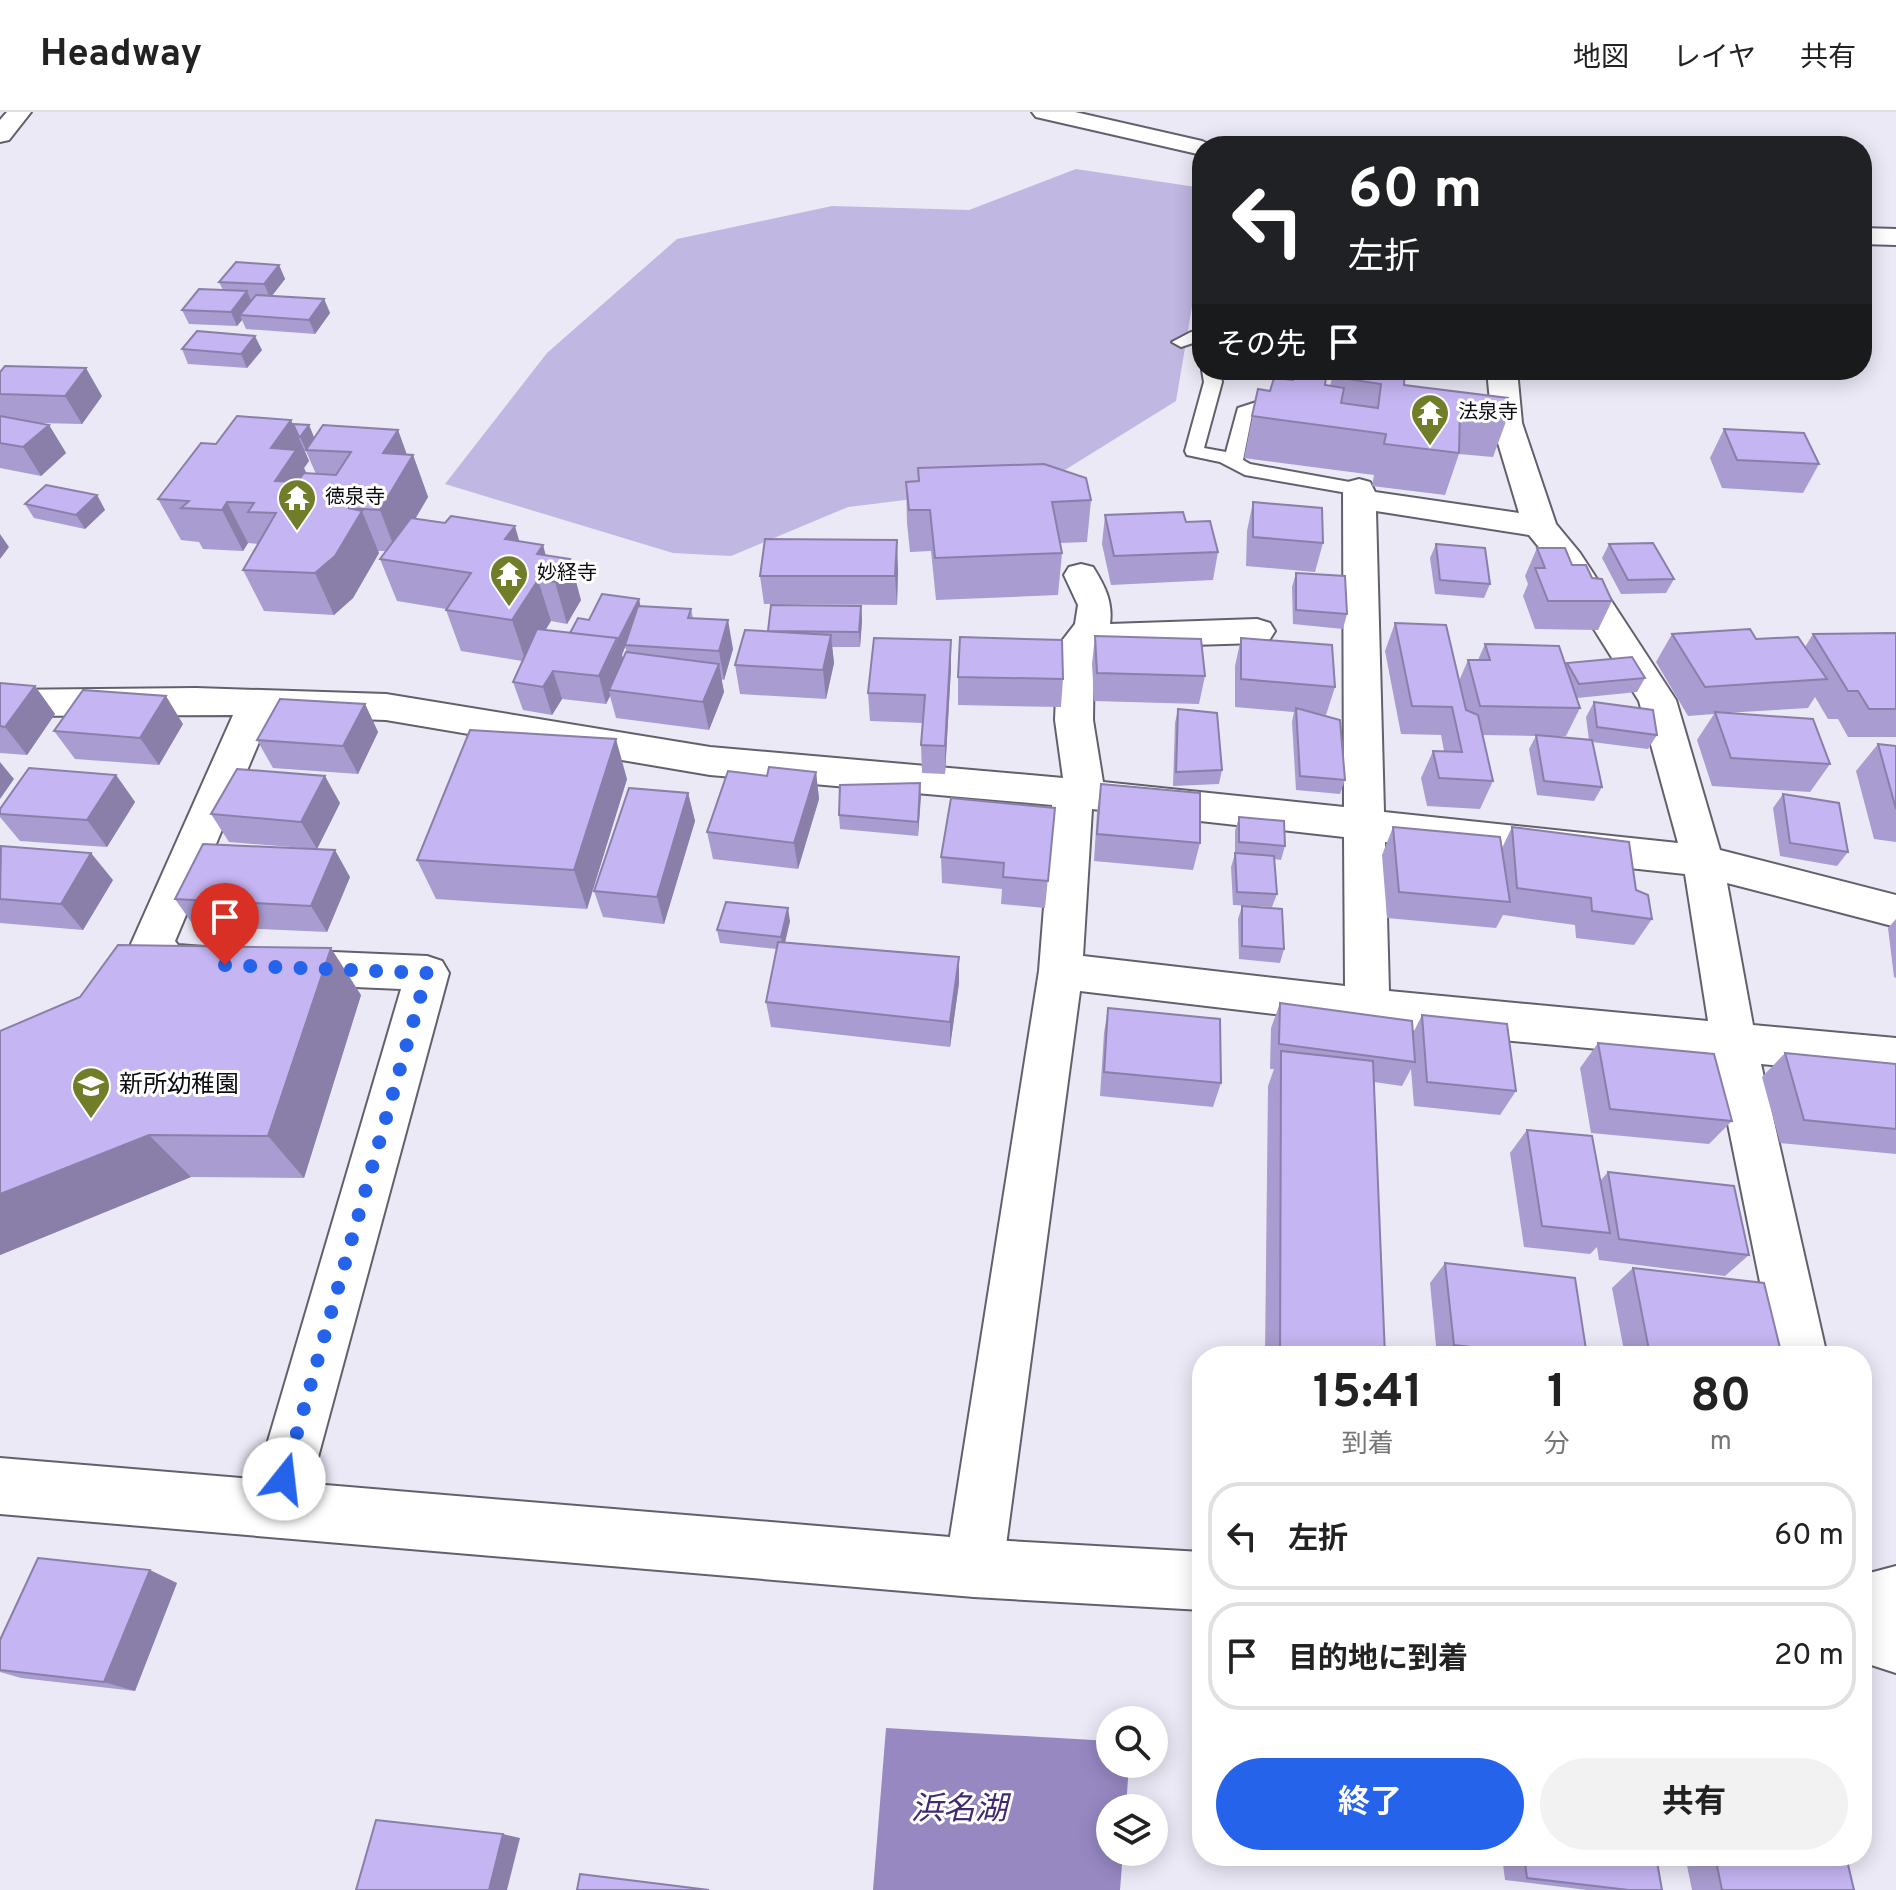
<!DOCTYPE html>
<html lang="ja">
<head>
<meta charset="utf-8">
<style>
  body { margin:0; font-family:Overpass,"Noto Sans JP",sans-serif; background:#f2f2f2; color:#222; height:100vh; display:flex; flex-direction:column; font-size:30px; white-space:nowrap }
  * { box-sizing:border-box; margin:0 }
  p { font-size:26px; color:#767676 }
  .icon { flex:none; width:44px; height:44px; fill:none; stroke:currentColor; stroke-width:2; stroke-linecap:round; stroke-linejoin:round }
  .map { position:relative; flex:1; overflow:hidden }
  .panel { position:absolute; left:1192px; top:1234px; width:680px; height:520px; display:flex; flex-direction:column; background:#fff; border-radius:32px; box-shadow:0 4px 20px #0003 }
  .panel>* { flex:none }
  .guide { position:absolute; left:1192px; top:24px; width:680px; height:244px; border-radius:32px; box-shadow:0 4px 20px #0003; background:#202124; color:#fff; overflow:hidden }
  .fabs { position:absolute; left:1096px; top:1594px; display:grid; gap:16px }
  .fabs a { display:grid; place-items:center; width:72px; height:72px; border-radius:50%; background:#fff; box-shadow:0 4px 20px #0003; font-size:40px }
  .pin { position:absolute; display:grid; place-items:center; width:68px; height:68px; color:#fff; margin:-82px -34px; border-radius:50% 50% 50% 0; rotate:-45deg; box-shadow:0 0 8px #0007 }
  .pin .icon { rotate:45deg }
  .me { position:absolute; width:88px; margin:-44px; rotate:16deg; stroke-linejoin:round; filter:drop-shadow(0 0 6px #0008) }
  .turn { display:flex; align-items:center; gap:28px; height:168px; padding:0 24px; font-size:36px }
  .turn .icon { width:104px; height:104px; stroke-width:2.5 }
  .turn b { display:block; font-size:56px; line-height:68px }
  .then { display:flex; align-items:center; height:76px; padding:0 24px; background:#0003; gap:16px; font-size:30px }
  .eta { display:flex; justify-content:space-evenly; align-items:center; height:136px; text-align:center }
  .eta b { font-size:48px; font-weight:700; line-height:56px }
  .action { display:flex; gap:16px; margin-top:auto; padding:16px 24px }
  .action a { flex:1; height:92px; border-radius:48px; background:#2563eb; color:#fff; font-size:32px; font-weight:700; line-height:92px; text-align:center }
  .action a+a { background:#f2f2f2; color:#222 }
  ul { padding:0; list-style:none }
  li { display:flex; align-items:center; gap:24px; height:108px; margin:0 16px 12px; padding:0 8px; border:4px solid #e0e0e0; border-radius:32px }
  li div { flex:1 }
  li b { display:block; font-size:30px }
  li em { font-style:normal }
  header { display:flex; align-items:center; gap:48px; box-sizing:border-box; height:112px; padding:0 40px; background:#fff; border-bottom:2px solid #e0e0e0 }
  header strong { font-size:38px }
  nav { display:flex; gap:44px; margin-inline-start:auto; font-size:28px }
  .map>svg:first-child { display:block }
  .green { fill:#c1b7e3 }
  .water { fill:#9788c2 }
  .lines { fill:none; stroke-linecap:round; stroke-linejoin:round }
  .service-casing { stroke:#62606b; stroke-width:4 }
  .minor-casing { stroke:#62606b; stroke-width:4 }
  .tertiary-casing { stroke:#62606b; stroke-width:4 }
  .service { fill:#fff; fill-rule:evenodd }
  .minor { fill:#fff; fill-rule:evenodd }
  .tertiary { fill:#fff; fill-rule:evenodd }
  .wall { fill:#a99cd0; fill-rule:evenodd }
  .shaded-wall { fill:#8a7fa9 }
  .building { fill:#c5b5f2; stroke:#8a7fa9; stroke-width:2 }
  .route { stroke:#2563eb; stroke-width:14; stroke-dasharray:0 25.2 }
  .labels { text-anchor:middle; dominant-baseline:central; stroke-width:6; stroke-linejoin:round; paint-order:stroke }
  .far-poi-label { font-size:20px; fill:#0c0b0f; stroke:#fff; text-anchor:start }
  .poi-label { font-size:24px; fill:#0c0b0f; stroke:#fff; text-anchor:start }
  .near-water-label { font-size:32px; font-style:italic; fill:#42296f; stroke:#fff }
</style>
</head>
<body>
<header>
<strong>Headway</strong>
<nav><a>地図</a><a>レイヤ</a><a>共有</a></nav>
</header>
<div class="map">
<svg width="1896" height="1778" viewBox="0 0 1896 1778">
  <rect width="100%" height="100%" fill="#ebe9f6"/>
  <path class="green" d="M1076 57 1196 75V171L1176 289 1044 371 848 395 731 444 673 441 445 372 547 241 677 127 832 94 969 98Z"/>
  <path class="water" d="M886 1616 1110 1629V1652H1129L1126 1696H1110V1740H1123L1120 1778H873Z"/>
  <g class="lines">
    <defs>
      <path id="service" d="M1191 220 1202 223V233L1193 231 1181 235 1172 230Z
        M1202 258H1220L1222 270 1204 336 1226 340 1238 296 1269 286 1273 278H1285L1288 282 1283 293 1252 303 1243 348 1250 352 1366 373 1369 377 1366 381 1359 383 1245 363 1220 350 1187 343 1185 339 1204 270Z"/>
      <path id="minor" d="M7 0H31L9 28 0 30V8Z
        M1032 0H1075L1202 29 1213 34H1202V43L1036 5Z
        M1862 116 1896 117V133L1862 132Z
        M1487 258H1517L1522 311 1556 412 1580 441 1676 588 1720 738 1896 783V815L1727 771 1753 913 1896 926V964L1761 952 1827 1244H1775L1715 948 1460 924 1080 879 1003 1456 994 1476 974 1485 954 1476 945 1456 1039 859 1052 693 710 663 386 608 270 604 175 829 178 833 205 835 220 840 227 852 220 864C181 877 150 869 131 832L233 603 0 604V578L196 576 386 582 710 635 1063 666 1055 608 1058 534 1075 512 1078 493 1064 463 1069 455 1081 452 1093 455C1105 474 1113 490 1110 512L1257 507 1270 511 1275 519 1270 527 1257 531 1094 536 1093 608 1103 670 1344 695 1343 377 1348 370 1359 367 1370 370 1375 380 1519 401 1492 311ZM1376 399 1529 423 1555 455 1639 589 1678 731 1384 700ZM1092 697 1344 725 1345 874 1083 844ZM1385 730 1685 762 1708 909 1389 879Z
        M286 838 427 844 442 849 449 861 304 1397 296 1417 276 1425 256 1417 248 1397 401 877 286 872 271 867 264 855 271 843Z
        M1862 1492 1896 1503V1561L1862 1550Z"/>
      <path id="tertiary" d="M0 1346 974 1427 1202 1440V1498L974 1485 0 1402Z
        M1896 1454V1512L1862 1521V1463Z"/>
    </defs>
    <use href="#service" class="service-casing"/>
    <use href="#minor" class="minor-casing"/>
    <use href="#tertiary" class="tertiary-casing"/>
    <use href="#service" class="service"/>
    <use href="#minor" class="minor"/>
    <use href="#tertiary" class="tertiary"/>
  </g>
  <path class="wall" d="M279 153 285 167 272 184 324 187 330 201 315 222 246 217 242 208 237 214 189 212 182 198 223 178 219 170Z
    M182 237 262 238 247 256 188 252Z
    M1294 258 1325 273 1330 274 1334 258H1405L1404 273 1508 304 1493 345 1459 342 1445 383 1372 374 1374 363 1244 346 1258 277 1270 279 1292 268Z
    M0 260 102 284 82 312 40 311 49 313 66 341 41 364 0 356Z
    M293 312 309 313 314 325 398 318 407 343H413L428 385 415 407 520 430 543 433 545 443 581 488 567 512 551 509 545 518 570 521 589 508 639 487 640 494 691 497 693 506 733 537 724 568 721 567 724 580 709 618 616 606 610 584 606 592 562 587 552 603 523 598 513 570 522 549 461 539 446 498V497L397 489 380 447 386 439H378L379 441 353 486 334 503 264 499 243 458 258 432 248 431 243 439 203 437 199 430 181 428 158 387 216 332ZM305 339H306L316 362 306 361 304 356 309 349ZM625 535 627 541 623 548 622 543Z
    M1724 317 1819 352 1803 381 1722 376 1710 346Z
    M906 370 1091 388 1087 430 1060 431 1062 441 1058 483 936 488 931 439 910 440 907 411Z
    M97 383 105 398 85 417 34 406 25 392Z
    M1253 390 1323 431 1315 460 1246 454 1247 419Z
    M1105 403 1186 410 1218 440 1213 468 1111 473 1102 432Z
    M1436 432 1490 472 1484 486 1435 482 1430 446Z
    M1609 432 1674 467 1666 481 1621 482 1602 446Z
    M1537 436 1572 453 1592 466 1612 489 1598 518 1535 517 1523 484 1528 472 1525 464Z
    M898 457 897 493 764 492 760 464Z
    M1296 461 1347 502 1343 517 1293 512 1292 475Z
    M861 494 862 509 860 535H832L834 551 826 587 740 582 735 553 768 519Z
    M1395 511 1459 569 1468 548H1478L1485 532 1566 553 1567 551 1645 566 1637 580 1577 586 1580 596 1566 624H1546L1589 628 1586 605 1594 590 1657 623 1648 637 1592 630 1602 675 1594 689 1537 683 1529 637 1536 624 1482 623 1493 669 1480 697 1427 694 1421 666 1433 639H1444L1441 623 1401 622 1385 539Z
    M1896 521V625H1848L1838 607H1828L1815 585 1808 596 1724 601 1830 652 1810 680 1712 674 1697 628 1714 602 1688 604 1656 550 1672 522 1756 527 1805 535 1813 522Z
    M1095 524 1205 564 1199 592 1094 589 1092 552Z
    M1241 526 1335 575 1326 603 1319 602 1345 668 1340 682 1296 678 1292 610 1294 600 1235 595V554Z
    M951 556 945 662 922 661 921 633 923 611 870 609 868 581Z
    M958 565 1063 567 1061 595 958 593Z
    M0 571 35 574 55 602 27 643 0 641Z
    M365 592 378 620 358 662 273 656 257 628Z
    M1178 597 1222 658 1219 672 1173 674 1175 611Z
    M183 612 159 653 75 647 54 619Z
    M1878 632 1896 634V730L1874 727 1856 659Z
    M816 660 819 687 798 757 713 747 707 720 767 664Z
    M116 663 135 690 107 735 20 729 0 705V697Z
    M627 667 587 797 436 787 417 748Z
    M920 671 918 724 840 717 839 703Z
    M1101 672 1200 731 1193 758 1094 749 1097 700Z
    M688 681 695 709 664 812 603 805 594 779Z
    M1783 682 1848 740 1837 754 1780 744 1773 696Z
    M340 691 317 737 229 730 211 702Z
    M1055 696 1045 796 1001 792 1002 777 942 771 941 745Z
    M1239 705 1285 734 1281 748 1274 747 1277 782 1272 795 1233 793 1231 755 1235 742V719Z
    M1393 715 1502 736 1512 715 1636 778 1652 807 1634 833 1576 826 1575 813 1503 803 1496 816 1387 806 1382 743Z
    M0 735 113 768 83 818 0 811Z
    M350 765 327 820 194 814 175 787Z
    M1242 794 1284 837 1280 851 1239 847 1238 807Z
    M1896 807V866L1894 865 1888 816Z
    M790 809 785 831 959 845V871L950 935 771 915 766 890 777 837 720 831 717 818Z
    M361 883 304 1066 191 1065 0 1143V919Z
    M1280 891 1413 921 1422 903 1516 979 1500 1003 1414 994 1411 957 1402 974 1374 970 1385 1244H1265L1268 974 1274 957H1270L1271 916Z
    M1108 896 1221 971 1213 995 1100 984 1104 921Z
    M1598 931 1732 1009 1709 1032 1591 1021 1580 956Z
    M1785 941 1896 952V1042L1780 1031 1762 965Z
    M1527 1018 1600 1069 1608 1060 1749 1143 1725 1164 1599 1148 1597 1135 1590 1142 1524 1135 1510 1041Z
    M1445 1151 1587 1244H1437L1430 1171Z
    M1633 1156 1782 1244H1625L1612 1176Z
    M177 1471 135 1579 21 1566 0 1560V1528Z
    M1502 1744H1656L1662 1778H1587L1505 1768Z
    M1685 1744H1846L1854 1778H1692Z"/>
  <path class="shaded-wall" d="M279 153 285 167 270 186 264 172Z
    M247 179 253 193 240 203 242 208 237 214 231 200Z
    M324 187 330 201 315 222 309 208Z
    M255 224 262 238 247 256 241 242Z
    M86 256 102 284 82 312 65 284Z
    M291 308 309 349 304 356 315 380 275 369 271 336Z
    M49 313 66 341 41 364 23 335Z
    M309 313 315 328 306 338 300 325Z
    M398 318 409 349 413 343 428 385 396 440 380 398 383 341Z
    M97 383 105 398 85 417 76 403Z
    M227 390 248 431 243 439 222 398Z
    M362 399 379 441 353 486 334 503 315 461Z
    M515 414 527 456 505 427Z
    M0 422 9 435 0 447Z
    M897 428 898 457 897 493 895 464Z
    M543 433 553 470 537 442Z
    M570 447 581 488 567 512 555 470Z
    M538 468 551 509 526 550 512 508Z
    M639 487 642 501 625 533V535L622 543 625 554 609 578 610 584 606 592 599 564Z
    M861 494 862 509 860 535 859 520Z
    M728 508 733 537 724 568 719 539Z
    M831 523 834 551 826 587 823 558Z
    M951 528V556L945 662V634Z
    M719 552 724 580 709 618 703 590Z
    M553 559 562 587 552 603 543 575Z
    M35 574 55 602 27 643 5 615Z
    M166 584 183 612 159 653 140 626Z
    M365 592 378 620 358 662 343 634Z
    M616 627 627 667 587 797 574 758Z
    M0 650 14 667 0 687Z
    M816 660 819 687 798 757 794 731Z
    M116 663 135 690 107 735 87 708Z
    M325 664 340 691 317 737 301 710Z
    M920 671 921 685 918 724V710Z
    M688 681 695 709 664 812 657 785Z
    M335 738 350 765 327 820 311 794Z
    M91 741 113 768 83 818 61 792Z
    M788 796 790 809 783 838 781 825Z
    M331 836 361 883 304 1066 268 1024Z
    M959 845V871L950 935V910Z
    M149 1023 191 1065 0 1143V1082Z
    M150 1458 177 1471 135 1579 104 1570Z
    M503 1722 520 1726 507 1778H489Z"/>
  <path class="building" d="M236 150 279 153 264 172 219 170Z
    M199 177 247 179 231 200 182 198Z
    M256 183 324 187 309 208 240 203Z
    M197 219 255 224 241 242 182 237Z
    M5 254 86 256 65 284 0 282V260Z
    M1295 258H1327L1325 273 1344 276 1341 291 1378 296 1381 272 1334 265 1335 258H1405L1404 273 1508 286V304L1460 299 1459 341 1384 332 1386 322 1252 304 1258 277 1270 279 1274 266 1293 268Z
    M0 304 49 313 23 335 0 331Z
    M237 304 291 308 271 336 296 338 275 369 297 370 304 361 336 363 351 340 306 338 323 313 398 318 383 341 413 343 380 398 348 396 362 399 335 444 315 461 243 458 276 401 248 400 254 391 227 390 222 398 181 396 189 389 158 387 201 331 216 332Z
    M293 312 309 313 300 325H299Z
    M1724 317 1804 321 1819 352 1737 348Z
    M1044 352 1086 366 1091 388 1052 390 1062 441 935 446 930 398H909L906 370 919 369 918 356Z
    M46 373 97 383 76 403 25 392Z
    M1253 390 1322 396 1323 431 1253 425Z
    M1183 400 1186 410 1210 409 1218 440 1114 444 1105 403Z
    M451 404 515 414 505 427 543 433 537 442 570 447 555 470 538 468 512 508 446 498 471 461 380 447 411 406 445 411Z
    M765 427 897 428 895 464H760Z
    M1653 431 1674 467 1628 468 1609 432Z
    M1436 432 1485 436 1490 472 1440 468Z
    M1537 436H1565L1572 453H1586L1592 466 1602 467 1612 489H1548L1535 456H1545Z
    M1296 461 1345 464 1347 502 1296 498Z
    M602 482 639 487 618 528 617 526 570 521 578 506 589 508Z
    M771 493 861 494 859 520 768 519Z
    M638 494 691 497 688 506 728 508 719 539 625 533Z
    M1395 511 1446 513 1466 598 1478 603 1493 669 1439 666 1433 639 1462 640 1452 595 1412 594Z
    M537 517 617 526 599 564 553 559 543 575 513 570Z
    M1750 517 1756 527 1798 525 1827 567 1705 575 1672 522Z
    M745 518 831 523 823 558 735 553Z
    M1896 521V597H1869L1858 579H1848L1813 522Z
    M1095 524 1201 527 1205 564 1097 561Z
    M960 525 1062 528 1063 567 958 565Z
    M874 526 951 528 945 634 921 633 925 583 868 581Z
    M1241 526 1332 533 1335 575 1241 567Z
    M1485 532 1559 534 1580 596 1480 594 1468 548H1490Z
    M626 540 719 552 703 590 609 578Z
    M1632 545 1645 566 1579 572 1567 551Z
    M0 571 35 574 5 615 0 614Z
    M83 578 166 584 140 626 54 619Z
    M280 587 365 592 343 634 257 628Z
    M1594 590 1653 598 1657 623 1597 615Z
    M1296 596 1340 608 1345 668 1300 664Z
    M1178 597 1217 601 1222 658 1176 660Z
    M1715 600 1813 607 1830 652 1731 646Z
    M470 618 616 627 574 758 417 748Z
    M1536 623 1592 628 1602 675 1544 669Z
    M1878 632 1896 634V697Z
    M769 655 816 660 794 731 707 720 728 659 767 664Z
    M29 656 116 663 87 708 0 702V697Z
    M237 657 325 664 301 710 211 702Z
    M920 671 918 710 839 703 840 673Z
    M1101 672 1200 681V731L1097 722Z
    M629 676 688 681 657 785 594 779Z
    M1783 682 1839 691 1848 740 1790 731Z
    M951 686 1055 696 1048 769 1003 765 1004 751 941 745Z
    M1239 705 1284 709 1285 734 1239 730Z
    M1393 715 1500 725 1510 790 1399 780Z
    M1512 715 1629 730 1636 778 1648 783 1652 807 1592 799 1591 786 1517 776Z
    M203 732 335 738 311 794 175 787Z
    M1 734 91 741 61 792 0 787Z
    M1235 741 1274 744 1277 782 1237 780Z
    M726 790 788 796 781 825 717 818Z
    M1242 794 1282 797 1284 837 1242 834Z
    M778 830 959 845 950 910 766 890Z
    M118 833 331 836 268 1024 149 1023 0 1082V919L80 885Z
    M1280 891 1412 909 1415 950 1279 932Z
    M1108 896 1220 907 1221 971 1104 960Z
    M1422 903 1507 912 1516 979 1427 970Z
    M1598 931 1714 942 1732 1009 1610 997Z
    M1281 939 1373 949 1385 1244H1280Z
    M1785 941 1896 952V1017L1804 1008Z
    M1527 1018 1592 1024 1610 1121 1542 1114Z
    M1608 1060 1734 1074 1749 1143 1619 1127Z
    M1445 1151 1575 1166 1587 1244H1547L1454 1233Z
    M1633 1156 1764 1171 1782 1244H1699L1649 1238Z
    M38 1446 150 1458 104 1570 0 1558V1528Z
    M376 1708 503 1722 489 1778H356Z
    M1524 1744H1656L1662 1778H1629L1527 1766Z
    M1715 1744H1846L1854 1778H1722Z
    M580 1762 709 1778H577Z"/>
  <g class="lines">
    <path class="route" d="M225 853 427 861 284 1367"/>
  </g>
  <defs>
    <symbol id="temple-pin" viewBox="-11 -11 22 30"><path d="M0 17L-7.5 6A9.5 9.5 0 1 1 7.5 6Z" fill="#727d29" stroke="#fff"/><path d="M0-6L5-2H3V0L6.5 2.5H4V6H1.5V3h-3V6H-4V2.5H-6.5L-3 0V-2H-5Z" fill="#fff"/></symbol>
    <symbol id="school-pin" viewBox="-11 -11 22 30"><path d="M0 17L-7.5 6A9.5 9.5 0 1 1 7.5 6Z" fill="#727d29" stroke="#fff"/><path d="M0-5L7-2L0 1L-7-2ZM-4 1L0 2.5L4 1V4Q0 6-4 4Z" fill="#fff"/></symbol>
  </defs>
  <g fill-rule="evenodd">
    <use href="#temple-pin" x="1408" y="279" width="44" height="60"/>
    <use href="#temple-pin" x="275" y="364" width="44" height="60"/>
    <use href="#temple-pin" x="487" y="440" width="44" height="60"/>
    <use href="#school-pin" x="69" y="952" width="44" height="60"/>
  </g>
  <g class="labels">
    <g class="far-poi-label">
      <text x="1458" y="301">法泉寺</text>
      <text x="325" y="386">徳泉寺</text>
      <text x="537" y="462">妙経寺</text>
    </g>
    <g class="poi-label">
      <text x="119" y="974">新所幼稚園</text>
    </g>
    <g class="near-water-label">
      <text x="959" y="1699">浜名湖</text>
    </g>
  </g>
</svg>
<div class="fabs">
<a><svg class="icon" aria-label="search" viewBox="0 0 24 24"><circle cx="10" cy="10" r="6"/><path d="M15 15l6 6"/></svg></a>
<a><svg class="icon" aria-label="layers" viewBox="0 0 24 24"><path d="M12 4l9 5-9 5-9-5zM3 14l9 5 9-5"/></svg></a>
</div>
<div class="pin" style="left:225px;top:853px;background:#d93025"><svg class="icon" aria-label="arrive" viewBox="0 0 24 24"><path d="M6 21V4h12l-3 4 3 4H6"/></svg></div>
<svg class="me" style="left:284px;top:1367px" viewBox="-20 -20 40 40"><circle r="19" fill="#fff"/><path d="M0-13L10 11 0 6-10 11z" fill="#2563eb"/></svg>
<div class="guide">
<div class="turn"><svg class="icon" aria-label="left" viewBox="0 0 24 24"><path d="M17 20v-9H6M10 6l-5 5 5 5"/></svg><div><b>60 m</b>左折</div></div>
<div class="then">その先<svg class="icon" aria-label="arrive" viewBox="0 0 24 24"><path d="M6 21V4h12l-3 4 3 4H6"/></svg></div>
</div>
<section class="panel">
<div class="eta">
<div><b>15:41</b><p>到着</p></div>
<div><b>1</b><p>分</p></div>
<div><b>80</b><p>m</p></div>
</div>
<ul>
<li><svg class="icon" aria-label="left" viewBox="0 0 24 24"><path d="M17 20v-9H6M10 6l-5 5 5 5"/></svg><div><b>左折</b></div><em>60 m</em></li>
<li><svg class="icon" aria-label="arrive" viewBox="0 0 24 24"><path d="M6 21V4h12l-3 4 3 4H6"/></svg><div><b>目的地に到着</b></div><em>20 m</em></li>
</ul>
<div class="action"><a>終了</a><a>共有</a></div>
</section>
</div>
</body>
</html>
